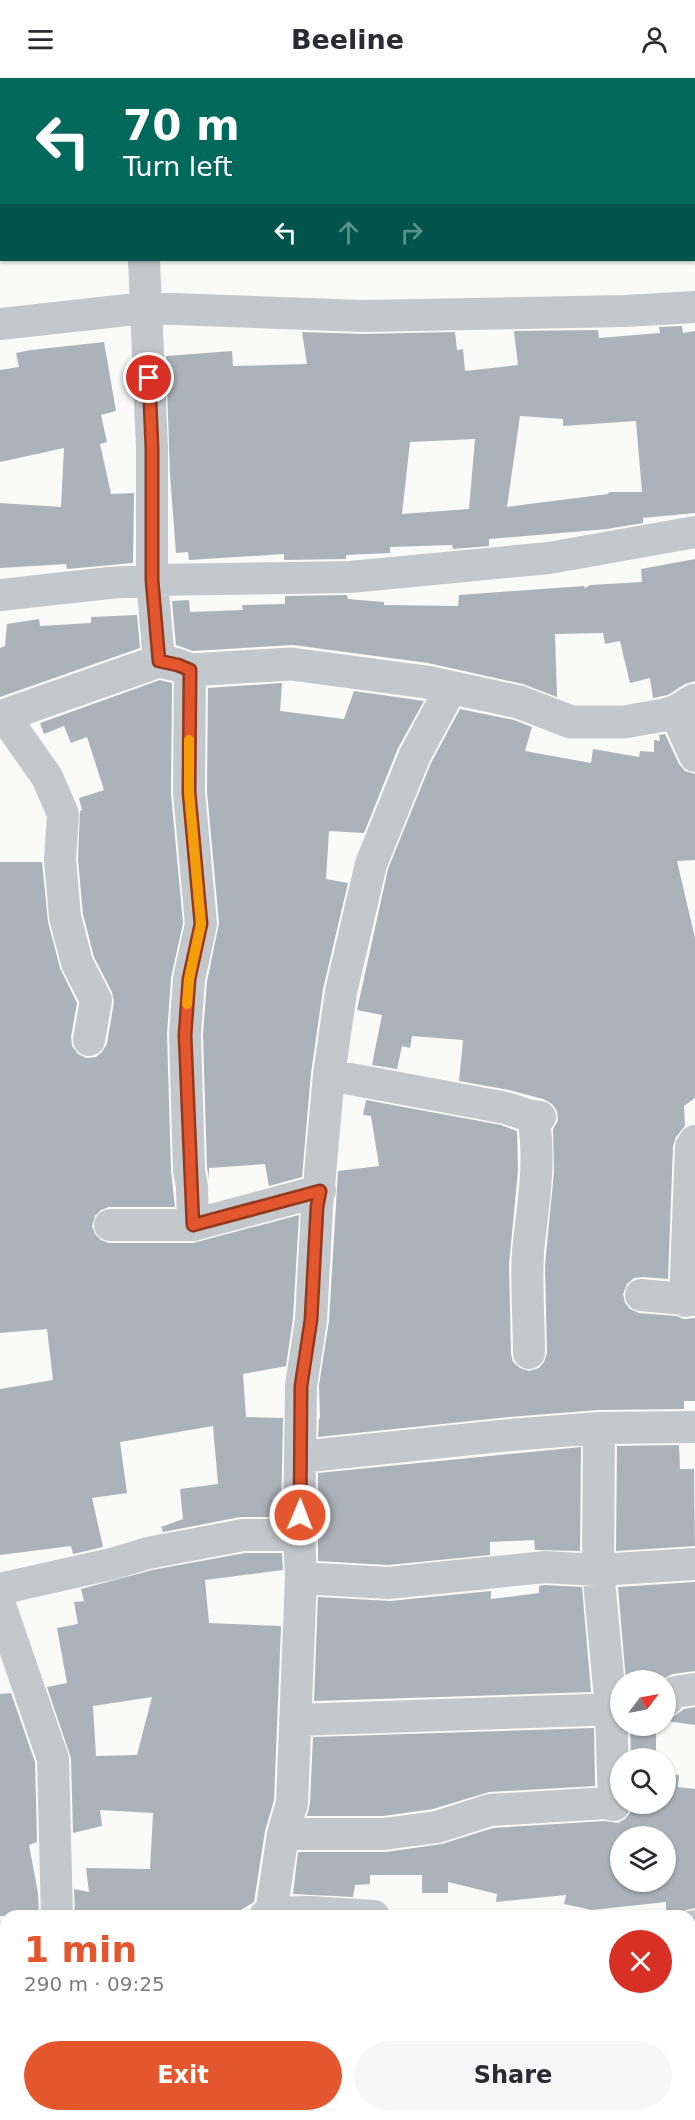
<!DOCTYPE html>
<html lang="en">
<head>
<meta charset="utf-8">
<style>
  body { margin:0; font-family:"DejaVu Sans",sans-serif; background:#f7f7f7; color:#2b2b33; height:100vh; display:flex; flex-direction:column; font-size:22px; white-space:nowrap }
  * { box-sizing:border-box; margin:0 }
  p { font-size:20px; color:#7c7c81 }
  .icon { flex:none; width:33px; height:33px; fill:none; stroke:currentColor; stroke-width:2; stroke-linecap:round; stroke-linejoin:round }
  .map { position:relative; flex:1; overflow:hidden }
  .details { position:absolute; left:0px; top:1832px; width:696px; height:212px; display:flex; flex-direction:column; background:#fff; border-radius:18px 18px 0 0; box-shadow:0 2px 4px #0004 }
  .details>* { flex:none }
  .banner { position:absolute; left:0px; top:0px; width:696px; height:183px; box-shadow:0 2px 4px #0004; background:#00695c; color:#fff; overflow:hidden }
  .needle { width:39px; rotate:58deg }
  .fabs { position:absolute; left:610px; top:1592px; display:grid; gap:12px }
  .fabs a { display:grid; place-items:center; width:66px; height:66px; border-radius:50%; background:#fff; box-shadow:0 2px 4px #0004; font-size:30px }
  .pin { position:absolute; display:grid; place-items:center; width:51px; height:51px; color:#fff; margin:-26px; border:3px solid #fff; border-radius:50%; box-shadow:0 2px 6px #0007 }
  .me { position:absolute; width:66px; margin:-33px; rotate:1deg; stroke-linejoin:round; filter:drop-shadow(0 0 4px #0008) }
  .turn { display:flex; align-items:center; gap:21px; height:126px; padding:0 24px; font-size:27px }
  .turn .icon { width:78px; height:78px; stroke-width:2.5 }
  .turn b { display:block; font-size:42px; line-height:51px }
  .lanes { display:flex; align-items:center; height:57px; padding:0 24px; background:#0003; justify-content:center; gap:30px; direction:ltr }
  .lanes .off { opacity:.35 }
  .round { display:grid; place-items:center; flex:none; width:63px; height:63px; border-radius:32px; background:#f7f7f7 }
  .headline { display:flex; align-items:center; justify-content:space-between; height:102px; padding:0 24px }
  h1 { font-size:36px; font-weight:800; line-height:45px; color:#e4572e }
  .action { display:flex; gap:12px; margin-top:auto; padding:12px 24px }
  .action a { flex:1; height:69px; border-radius:36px; background:#e4572e; color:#fff; font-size:24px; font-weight:800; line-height:69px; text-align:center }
  .action a+a { background:#f7f7f7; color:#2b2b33 }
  header { display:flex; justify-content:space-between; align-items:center; height:78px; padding:0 24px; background:#fff; font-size:27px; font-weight:800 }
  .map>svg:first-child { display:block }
  .building { fill:#aab3b9; fill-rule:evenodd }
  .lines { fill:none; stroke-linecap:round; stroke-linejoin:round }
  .minor { stroke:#c3c8cc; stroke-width:32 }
  .tertiary { stroke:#c3c8cc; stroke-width:33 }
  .route-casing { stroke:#94391e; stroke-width:15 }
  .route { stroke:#e4572e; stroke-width:10 }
  .slow { stroke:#f59e0b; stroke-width:10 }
</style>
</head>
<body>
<header><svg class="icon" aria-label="menu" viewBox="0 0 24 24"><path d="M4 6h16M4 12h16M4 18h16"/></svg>Beeline<svg class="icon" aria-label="person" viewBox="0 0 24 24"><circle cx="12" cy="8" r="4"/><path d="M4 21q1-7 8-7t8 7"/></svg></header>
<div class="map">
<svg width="695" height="2042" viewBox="0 0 695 2042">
  <rect width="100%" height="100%" fill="#fafaf8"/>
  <path class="building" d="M682 248 683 255 695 253V435L643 440V445L607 451 489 461V468L453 471 452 467 390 469V475L346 477V481L284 482V476L189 482 188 474 176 475 170 396 166 278 232 273 233 288 307 286 302 254 363 256 455 254 457 272 463 271 465 293 518 287 514 253 598 252 599 260 660 255 659 249ZM520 338 563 341V348L636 343 642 414H609L608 416 507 429ZM475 361 469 431 402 436 410 364Z
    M104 264 116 333 101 337 107 364 100 366 111 416 134 415 133 485 67 491 66 486 0 490V425L61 429 64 370 0 384V292L19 289 16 275 31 272Z
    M695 481V603L685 606 668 617 653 620 650 600 630 605 620 563 605 566 603 555 555 556 557 619 523 606 428 585 293 567 193 573 176 567 172 523 189 522 190 534 243 532 242 527 285 526V518L347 517 348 521 384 524V527L458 528 459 517 584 508 585 510 590 507 642 504 641 491Z
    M137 537 140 570 0 619V570L5 568 7 546 39 541 40 548 91 545V539Z
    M160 602 172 605 171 716 183 845 171 900 167 956 171 1093 175 1129H109L101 1132 95 1138 92 1148 95 1156 101 1162 109 1165H193L299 1137 293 1240 286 1288 243 1296 246 1339 283 1340 281 1439H240L163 1454 161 1449 183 1441 180 1411 218 1406 213 1348 120 1364 127 1415 92 1420 103 1469 73 1476 71 1468 0 1477V1311L53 1302 47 1251 0 1255V784H42L48 844 60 890 77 925 71 959 72 968 78 976 86 980 96 979 102 974 107 966 114 924 112 914 94 879 83 836 78 781 80 733 82 732 79 720 104 712 87 659 71 665 64 648 44 656 40 645Z
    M282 605 280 633 344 641 354 613 424 623 398 670 364 755 329 753 326 801 348 805 323 911 311 995 302 1099 269 1108 265 1086 209 1090V1100L207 1090 203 957 207 904 219 845 207 713 208 610Z
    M460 631 514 642 532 649 525 673 591 685 593 671 639 679 640 673 654 674V662L660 663 659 657 665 656 679 686 685 693 695 696V782L677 783 695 860V1020L684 1028 685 1048 676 1059 673 1068 668 1201 643 1199 634 1200 627 1206 623 1216 625 1225 630 1231 639 1235 676 1238 684 1241 695 1240V1323H684V1331L598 1332 509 1339 318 1359 319 1341H320L319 1307 329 1243 338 1093 379 1088 371 1038 363 1037 366 1022 501 1047 517 1053 518 1092 509 1186 511 1276 513 1284 520 1290 529 1293 539 1290 544 1284 547 1275 545 1187 554 1094 553 1051 558 1043 557 1033 552 1026 543 1021 509 1012 459 1003 463 962 412 958 410 970 402 968 397 991 372 987 382 937 357 932 388 791 431 685Z
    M679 1367 680 1391H694L695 1468 616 1473 617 1368Z
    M581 1369 580 1473 535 1472 534 1462 490 1464V1477L388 1487 318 1483V1395Z
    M245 1475H282L283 1492 205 1502 209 1545 281 1548 274 1722 265 1753 254 1824 231 1838H75L74 1811 89 1814 86 1790 150 1791 153 1735 100 1732 102 1748 73 1755 71 1680 47 1609 67 1605 57 1550 78 1546 74 1524 84 1523 81 1511 152 1492ZM152 1619 137 1677 96 1678 93 1628Z
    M695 1504V1593L672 1596 662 1602H626L618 1509Z
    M545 1507 582 1509 591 1614 314 1623 318 1519 390 1523 491 1513V1521L539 1515V1508Z
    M11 1615 35 1684 37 1764 29 1767 38 1815 39 1838H0V1616Z
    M695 1629V1647L666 1643V1640H671L684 1631Z
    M630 1647H656V1680H631Z
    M594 1650 595 1708 489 1714 433 1731 383 1738H307L310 1726 313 1659Z
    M666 1696 679 1697 678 1709 695 1711V1830L686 1832 677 1838H666V1824L592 1832 564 1826 566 1817 496 1824 497 1816 448 1804V1815H422V1797H370V1806L355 1807 353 1819 293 1816 298 1774H386L442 1766 493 1750 605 1743 618 1745 625 1741 630 1735 632 1725H666ZM621 1758H666V1803H621Z"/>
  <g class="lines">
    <path class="minor" d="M138 0V2
      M300 2 317 0
      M0 18H2
      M144 182 152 370V502L159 583
      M0 246 145 230 363 238 625 233 695 229
      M0 517 109 505 152 502 350 499 549 480 695 454
      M190 592 189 714 201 846 189 901 185 957 189 1092 192 1109 193 1147
      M675 634 695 678
      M4 638 47 699 63 736 60 781 65 839 77 885 96 922 89 962
      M329 997 506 1030 527 1037 540 1039 534 1045C541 1087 532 1132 528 1174 526 1207 529 1241 529 1275
      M110 1147H193L320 1113
      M641 1217 695 1222
      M685 1223 691 1069 695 1063
      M300 1379 510 1357 599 1350 695 1349
      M301 1500 388 1505 545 1489 598 1492 695 1486
      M0 1511 115 1485 148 1475 243 1457H299
      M0 1527 53 1681 57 1838
      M666 1623 675 1614 695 1611
      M295 1642 621 1631
      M283 1756H384L437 1749 490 1732 607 1725 614 1727 611 1631 598 1492 599 1350
      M271 1835 309 1834 374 1838
      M265 1838 271 1835 283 1756 292 1725 301 1500 299 1457 301 1308 311 1242 317 1129 329 997 341 914 371 786 415 677 451 610
      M690 1849 695 1848
      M0 1879H6
      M0 2009 6 2008
      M93 2037V2042
      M313 2037 378 2042
      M218 2042 219 2037
      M434 2042 482 2037"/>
    <path class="tertiary" d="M0 639 159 583 178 587 190 592 291 586 426 604 519 624 571 644H624L664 637 675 634 695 622"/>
  </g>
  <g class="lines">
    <defs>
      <path id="route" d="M149 300 152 370V502L159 583 178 587 190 592 189 714 201 846 189 901 185 957 193 1147 320 1113 317 1129 311 1242 301 1308 300 1437"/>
    </defs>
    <use href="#route" class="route-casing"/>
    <use href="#route" class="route"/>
    <path class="slow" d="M187 926 189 901 201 846 189 714V662"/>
  </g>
</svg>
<div class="fabs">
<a><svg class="needle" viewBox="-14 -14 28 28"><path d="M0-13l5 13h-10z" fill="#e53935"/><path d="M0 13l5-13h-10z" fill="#7c7c81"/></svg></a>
<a><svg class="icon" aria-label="search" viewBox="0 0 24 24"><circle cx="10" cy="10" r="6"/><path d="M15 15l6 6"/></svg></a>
<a><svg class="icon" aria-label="layers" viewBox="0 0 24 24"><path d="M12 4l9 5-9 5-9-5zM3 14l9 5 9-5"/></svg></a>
</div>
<div class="pin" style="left:149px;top:300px;background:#d93025"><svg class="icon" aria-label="arrive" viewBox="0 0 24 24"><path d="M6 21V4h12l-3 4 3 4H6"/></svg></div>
<svg class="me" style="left:300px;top:1437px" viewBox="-20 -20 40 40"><circle r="17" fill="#e4572e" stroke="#fff" stroke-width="3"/><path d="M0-11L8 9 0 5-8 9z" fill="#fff"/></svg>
<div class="banner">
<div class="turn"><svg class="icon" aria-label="left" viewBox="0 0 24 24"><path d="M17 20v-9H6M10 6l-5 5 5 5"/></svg><div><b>70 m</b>Turn left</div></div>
<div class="lanes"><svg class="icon" aria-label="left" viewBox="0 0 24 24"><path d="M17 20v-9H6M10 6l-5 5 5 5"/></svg><svg class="icon off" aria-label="ahead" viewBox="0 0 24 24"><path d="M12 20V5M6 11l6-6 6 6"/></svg><svg class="icon off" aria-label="right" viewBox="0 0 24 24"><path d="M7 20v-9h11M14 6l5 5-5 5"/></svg></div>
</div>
<section class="details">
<div class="headline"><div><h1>1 min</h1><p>290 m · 09:25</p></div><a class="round" style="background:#d93025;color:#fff"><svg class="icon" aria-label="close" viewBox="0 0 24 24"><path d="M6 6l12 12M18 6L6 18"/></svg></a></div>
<div class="action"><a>Exit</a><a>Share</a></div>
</section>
</div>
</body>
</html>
